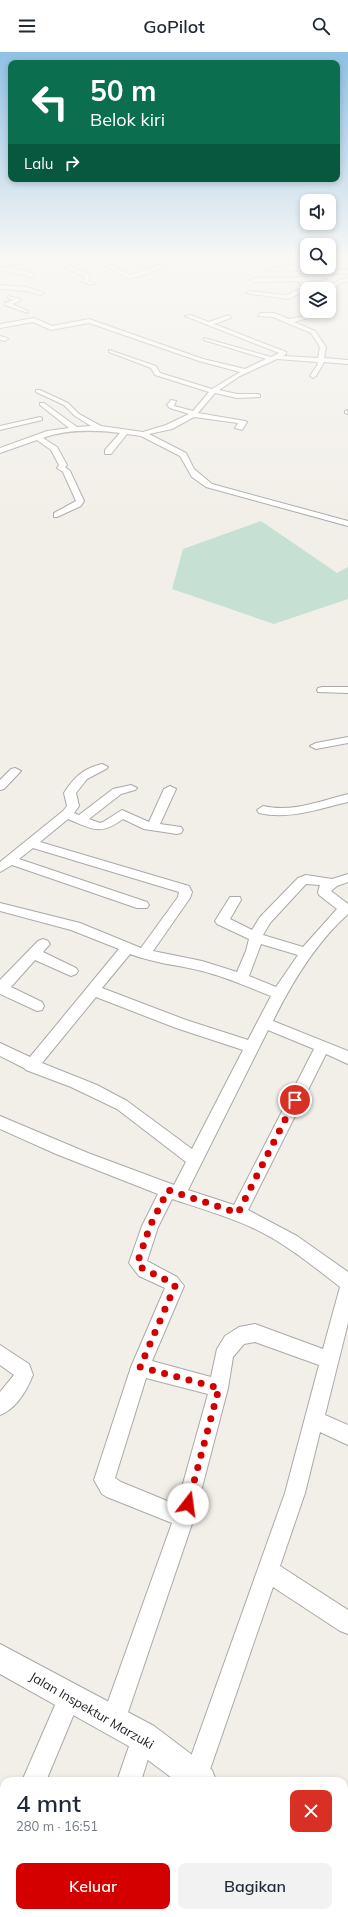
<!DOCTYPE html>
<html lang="id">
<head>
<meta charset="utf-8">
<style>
  body { margin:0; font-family:Mulish,sans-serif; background:#f2f2f3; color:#1f2937; height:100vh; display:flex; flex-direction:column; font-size:15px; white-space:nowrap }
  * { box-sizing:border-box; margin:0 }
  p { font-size:13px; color:#747a83 }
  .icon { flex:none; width:22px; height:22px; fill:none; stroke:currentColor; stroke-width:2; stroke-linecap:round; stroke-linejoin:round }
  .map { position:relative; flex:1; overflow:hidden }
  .details { position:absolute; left:0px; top:1725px; width:348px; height:140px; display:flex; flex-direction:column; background:#fff; border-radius:12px 12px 0 0; box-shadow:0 2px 6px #0003 }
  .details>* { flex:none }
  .top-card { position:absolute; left:8px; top:8px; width:332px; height:122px; border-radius:8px; box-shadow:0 2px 6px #0003; background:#0b6e4f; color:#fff; overflow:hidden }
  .buttons { position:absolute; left:300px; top:142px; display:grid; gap:8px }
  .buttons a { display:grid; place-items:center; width:36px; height:36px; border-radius:8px; background:#fff; box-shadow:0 2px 6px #0003; font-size:20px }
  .pin { position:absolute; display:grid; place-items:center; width:34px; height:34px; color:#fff; margin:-17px; border:2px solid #fff; border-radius:50%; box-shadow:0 1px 4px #0007 }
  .me { position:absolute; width:44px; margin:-22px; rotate:15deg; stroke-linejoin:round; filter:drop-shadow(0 0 3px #0008) }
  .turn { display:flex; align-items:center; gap:14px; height:84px; padding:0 16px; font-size:18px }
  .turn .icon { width:52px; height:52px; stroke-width:2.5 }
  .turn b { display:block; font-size:28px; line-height:34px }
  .then { display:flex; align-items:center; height:38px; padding:0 16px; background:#0003; gap:8px; font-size:15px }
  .round { display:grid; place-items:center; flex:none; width:42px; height:42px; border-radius:8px; background:#f2f2f3 }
  .summary { display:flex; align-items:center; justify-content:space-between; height:68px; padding:0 16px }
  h1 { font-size:24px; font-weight:600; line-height:30px }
  .primary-button { display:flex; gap:8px; margin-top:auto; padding:8px 16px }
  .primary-button a { flex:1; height:46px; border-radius:8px; background:#d40000; color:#fff; font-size:16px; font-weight:600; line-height:46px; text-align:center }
  .primary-button a+a { background:#f2f2f3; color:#1f2937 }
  header { display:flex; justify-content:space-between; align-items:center; height:52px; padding:0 16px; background:#fff; font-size:18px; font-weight:600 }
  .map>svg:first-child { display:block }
  .wetland { fill:#c6e0d4 }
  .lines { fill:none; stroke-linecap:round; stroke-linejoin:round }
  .minor-casing { stroke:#a9a9a9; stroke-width:2 }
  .tertiary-casing { stroke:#a9a9a9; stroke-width:2 }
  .minor { fill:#fff; fill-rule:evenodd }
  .tertiary { fill:#fff; fill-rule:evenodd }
  .route { stroke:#d40000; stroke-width:7; stroke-dasharray:0 12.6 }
  .labels { text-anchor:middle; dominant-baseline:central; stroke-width:3.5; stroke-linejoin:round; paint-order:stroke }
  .near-street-label { font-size:13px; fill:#222; stroke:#fff }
</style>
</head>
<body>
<header><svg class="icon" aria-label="menu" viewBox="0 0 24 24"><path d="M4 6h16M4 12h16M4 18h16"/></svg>GoPilot<svg class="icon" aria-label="search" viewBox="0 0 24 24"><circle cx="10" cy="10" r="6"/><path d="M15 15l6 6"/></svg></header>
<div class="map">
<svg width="348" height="1865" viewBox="0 0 348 1865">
  <rect width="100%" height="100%" fill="#f2efe9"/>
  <path class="wetland" d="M261 469 337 521 348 515V547L274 572 172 537 183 497Z"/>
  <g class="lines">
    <defs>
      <path id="minor" d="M35 207H56L53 209Z
        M62 207H68V213L91 224 88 229 94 231V233L82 230 85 225 64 215Z
        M93 207H100L130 223 163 212 156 210 148 215 128 210V208L147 211 154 207H161L160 208 171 212 150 221 129 227Z
        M288 213 290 216 268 220 265 218Z
        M0 214 32 221 35 223 32 225 0 218Z
        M315 217 318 219 312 225 327 227 309 229 306 231 328 235 339 228 348 226V230H343L329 239V237L311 236 288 247 246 241 249 239 287 243 306 234 298 232 302 229 254 230 251 228 254 226 307 225Z
        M0 233 27 235 44 241 41 243 27 239 0 237Z
        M8 244 20 247V249L12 252 28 259V261L5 253V251L13 248 8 246Z
        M260 261H274L289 267 315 262V264L294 270 315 279 326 295 324 306 348 308V312L324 310 316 324 313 326 310 324 318 312 317 310 277 307 240 324 219 338 237 342H258L260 343V345L237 346 215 341 198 361 245 369 247 370 242 378 235 376 238 371 194 365 172 377 149 382 186 401 194 417 212 432 348 469V474L206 435 192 425 180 404 141 384 127 382 111 402H105V398L120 381C95 378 68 377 43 386L57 395 67 413 65 415 70 419 84 449 81 454 57 465H54V461L76 449 63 420 57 416 59 413 51 398 37 388 0 401V396L47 379 69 376 40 353V351H44L77 375 91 374 75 364 64 353 36 340V338H40L68 351 79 362 101 374 143 380 166 373 189 362 170 356 167 353 171 348 176 349 174 354 193 359 209 340 155 323 151 316 109 300V298L156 314 160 321 212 337 240 320 199 309 89 271 51 278 33 270 0 276V272L34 266 52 274 89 267 203 307 245 317 266 307 204 288V286L271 305 279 301 185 264 190 263 209 270 229 263 231 266 214 272 286 300V302L283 304 318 306 320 295 311 281 273 265 258 264Z
        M0 284 7 286 8 287 5 289 0 288Z
        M347 358 348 362 345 361V359Z
        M40 365 42 366V368L0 378V374Z
        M322 635H348V641L318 640 317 638 318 636Z
        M348 685V691L316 697 310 694 316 691Z
        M102 712 108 715 106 717 87 727 76 741 79 754 74 761 79 763 113 737 131 733 137 736 135 738 121 742 89 767 100 771 103 770 122 758 149 770 164 737 170 734 176 737 160 772 181 775 183 778 181 781 177 782 144 777 123 767C100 784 92 777 68 767L40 790 189 834 192 840 190 846 153 899 202 909 237 920 246 899 249 887 217 872 215 869 230 845H240L241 848 230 867 252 878 260 865 298 826 306 823 332 827 348 822V830L337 834 331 839 348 852V862C316 891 292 930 273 969L348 999V1012L326 1002 248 1158 297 1184 348 1220V1271L325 1363 348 1373V1393L320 1380 305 1441 280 1514 348 1558V1582L340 1579 273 1535 206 1729H186L184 1724 285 1441 319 1313 255 1290 244 1292 233 1305 228 1336 194 1466 125 1669 121 1677 113 1681 105 1677 101 1669 172 1471 107 1445 102 1442 94 1428 131 1315 165 1236 139 1224 129 1211 142 1174 158 1142 56 1102 0 1077V1064L88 1101 174 1133 186 1110 117 1057 71 1035 26 1018 24 1016 0 1004V991L30 1005 119 897 71 878 0 859V851L80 871 141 896 178 845 179 840 33 796 19 807 147 850 149 853 147 856H137L12 813 0 820V810L63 759 67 754 64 741C74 725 84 716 102 712ZM306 832 320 833 318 840 319 843 337 857 303 895 263 883 270 871ZM261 892 298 903 276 935 249 924ZM130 902C153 911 178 913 202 919 226 925 248 935 271 944L248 988 186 968 102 936ZM96 945 176 976 243 998 192 1097 127 1049 97 1033 42 1011ZM268 978 314 997 234 1153 188 1138ZM172 1147C199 1156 227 1164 253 1176 285 1191 312 1213 340 1235L323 1297 255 1272 239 1275 225 1284 217 1297 211 1325 152 1309 184 1234 177 1225 147 1209 158 1175ZM146 1326 208 1342 177 1453 121 1430 115 1426Z
        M15 716 21 719 4 737 0 738V728L11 717Z
        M348 742V750C318 757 289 768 259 761L257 758 263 754C292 761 320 749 348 742Z
        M43 887 48 889 50 892 43 900 76 916 78 919 76 922 71 924 35 908 11 935 42 950 44 954 42 958 37 959 0 942V928L38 889Z
        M0 1293 29 1312 33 1323C27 1338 16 1357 0 1363V1340L14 1323 0 1313Z
        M70 1634 78 1637 81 1645 46 1729H22L62 1637Z
        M143 1673 151 1677 155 1685 141 1729H117L135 1677Z
        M4 1781V1812L0 1813V1782Z
        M76 1861H102L101 1865H75Z
        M273 1861H299L298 1865H272Z"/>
      <path id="tertiary" d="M26 207H42L0 215V211Z
        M280 207H286L291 214 348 218V222L291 218 285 216Z
        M0 1592 154 1674 212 1718 216 1729H176L132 1696 0 1622Z
        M344 1847 348 1849V1865H323L322 1861H344Z"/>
    </defs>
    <use href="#minor" class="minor-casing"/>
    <use href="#tertiary" class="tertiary-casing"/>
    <use href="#minor" class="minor"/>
    <use href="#tertiary" class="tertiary"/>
  </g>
  <linearGradient id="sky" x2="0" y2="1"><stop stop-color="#8fc0e4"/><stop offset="0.44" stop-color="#f9f8f5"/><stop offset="1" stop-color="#f9f8f5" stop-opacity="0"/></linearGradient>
  <rect width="348" height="468" fill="url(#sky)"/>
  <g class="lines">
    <path class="route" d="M188 1452 219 1336 140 1315 175 1234 170 1230 142 1216 138 1213V1209L150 1174 168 1138 238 1161 295 1048"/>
  </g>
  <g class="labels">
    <g class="near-street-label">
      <text transform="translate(92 1658) rotate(30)">Jalan Inspektur Marzuki</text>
    </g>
  </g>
</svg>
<div class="buttons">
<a><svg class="icon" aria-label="sound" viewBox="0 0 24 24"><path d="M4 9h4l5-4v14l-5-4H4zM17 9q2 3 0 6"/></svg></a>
<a><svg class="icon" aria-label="search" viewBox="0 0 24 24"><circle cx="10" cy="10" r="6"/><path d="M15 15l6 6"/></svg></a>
<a><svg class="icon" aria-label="layers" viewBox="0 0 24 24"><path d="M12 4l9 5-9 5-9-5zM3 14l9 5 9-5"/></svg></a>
</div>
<div class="pin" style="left:295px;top:1048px;background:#d93025"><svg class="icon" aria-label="arrive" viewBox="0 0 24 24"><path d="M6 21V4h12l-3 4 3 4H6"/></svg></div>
<svg class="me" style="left:188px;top:1452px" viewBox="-20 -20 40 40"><circle r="19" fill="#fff"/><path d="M0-13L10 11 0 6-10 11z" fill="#d40000"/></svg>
<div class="top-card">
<div class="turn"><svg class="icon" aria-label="left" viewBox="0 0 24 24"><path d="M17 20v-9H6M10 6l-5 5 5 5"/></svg><div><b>50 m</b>Belok kiri</div></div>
<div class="then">Lalu<svg class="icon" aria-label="right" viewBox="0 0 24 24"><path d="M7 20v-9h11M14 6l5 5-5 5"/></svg></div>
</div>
<section class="details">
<div class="summary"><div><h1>4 mnt</h1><p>280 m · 16:51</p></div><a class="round" style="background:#d93025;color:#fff"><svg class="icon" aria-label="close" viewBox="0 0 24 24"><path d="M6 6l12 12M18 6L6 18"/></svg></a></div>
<div class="primary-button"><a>Keluar</a><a>Bagikan</a></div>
</section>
</div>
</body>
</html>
